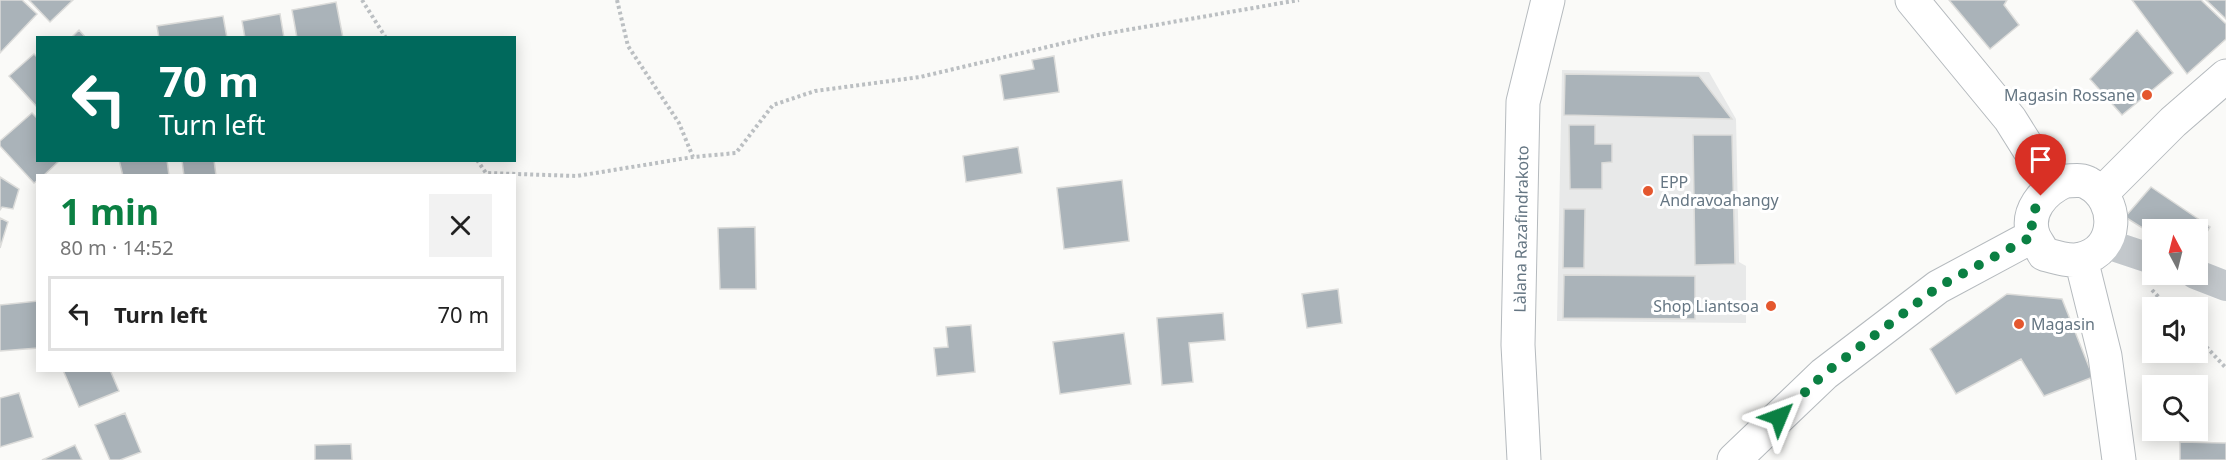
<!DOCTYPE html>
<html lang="en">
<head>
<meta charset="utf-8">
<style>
  body { margin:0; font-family:"Noto Sans",sans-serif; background:#f2f2f2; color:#222; height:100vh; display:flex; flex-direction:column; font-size:22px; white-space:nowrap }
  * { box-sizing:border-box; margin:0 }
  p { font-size:20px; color:#767676 }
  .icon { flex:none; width:33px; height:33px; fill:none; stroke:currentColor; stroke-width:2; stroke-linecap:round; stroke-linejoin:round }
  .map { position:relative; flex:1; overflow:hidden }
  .sheet { position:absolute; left:36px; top:174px; width:480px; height:198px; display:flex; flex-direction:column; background:#fff; border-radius:0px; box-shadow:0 3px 15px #0003 }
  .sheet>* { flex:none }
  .hud { position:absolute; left:36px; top:36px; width:480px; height:126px; border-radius:0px; box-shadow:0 3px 15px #0003; background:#00695c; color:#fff; overflow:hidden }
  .needle { width:39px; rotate:353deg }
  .tools { position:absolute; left:2142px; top:219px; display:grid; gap:12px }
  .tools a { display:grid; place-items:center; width:66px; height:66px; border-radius:0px; background:#fff; box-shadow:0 3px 15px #0003; font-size:30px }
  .pin { position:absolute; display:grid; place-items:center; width:51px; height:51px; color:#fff; margin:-62px -26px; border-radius:50% 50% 50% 0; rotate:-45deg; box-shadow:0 0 6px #0007 }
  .pin .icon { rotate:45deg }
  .me { position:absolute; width:66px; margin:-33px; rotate:46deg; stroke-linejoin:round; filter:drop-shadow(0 0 4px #0008) }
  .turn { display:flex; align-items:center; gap:21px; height:126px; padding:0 24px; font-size:27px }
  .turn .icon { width:78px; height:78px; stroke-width:2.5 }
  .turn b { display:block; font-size:42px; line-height:51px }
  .round { display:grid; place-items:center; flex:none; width:63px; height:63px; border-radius:0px; background:#f2f2f2 }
  .head { display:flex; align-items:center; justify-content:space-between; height:102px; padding:0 24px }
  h1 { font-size:36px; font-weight:700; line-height:45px; color:#0b8043 }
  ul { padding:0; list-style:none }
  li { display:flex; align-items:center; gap:18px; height:75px; margin:0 12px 9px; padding:0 12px; border:3px solid #e0e0e0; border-radius:0px }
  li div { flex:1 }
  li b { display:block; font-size:22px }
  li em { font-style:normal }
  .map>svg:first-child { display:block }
  .built { fill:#e8e9e9 }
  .building { fill:#aab3b9; stroke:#dcdcda; stroke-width:1.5 }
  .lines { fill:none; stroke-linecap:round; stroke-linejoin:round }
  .major-casing { stroke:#b5babe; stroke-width:35 }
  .path { stroke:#bbbfc2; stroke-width:4; stroke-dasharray:3 3; stroke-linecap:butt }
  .minor { stroke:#c3c8cc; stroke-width:30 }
  .major { stroke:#fff; stroke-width:33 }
  .route { stroke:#0b8043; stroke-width:10; stroke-dasharray:0 18 }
  .poi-dot { fill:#e4572e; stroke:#fff; stroke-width:2 }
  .labels { text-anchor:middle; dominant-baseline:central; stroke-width:6; stroke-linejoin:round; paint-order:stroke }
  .poi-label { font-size:16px; fill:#657683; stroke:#fff; text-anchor:end }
  .street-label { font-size:16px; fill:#657683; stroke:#fff }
</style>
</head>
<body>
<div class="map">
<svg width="2226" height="460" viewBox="0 0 2226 460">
  <rect width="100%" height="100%" fill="#fafaf8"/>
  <path class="built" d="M1562 70 1709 72 1736 119 1739 262 1746 266V323L1557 321Z"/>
  <path class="building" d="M0 0H22L37 14 0 53Z
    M29 0H73L50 22Z
    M1949 0H2007L2004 5 2019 25 1990 49Z
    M2132 0H2201L2226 24V39L2187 74Z
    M2206 0H2226V19Z
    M336 2 343 38H297L292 10Z
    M280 14 284 38H245L242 21Z
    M223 16 227 38H159L157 26Z
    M79 30 86 38H71Z
    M2137 30 2173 73 2122 115 2090 79Z
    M34 54 38 58V108L9 76Z
    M1054 56 1059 92 1004 100 1000 75 1034 69 1032 60Z
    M1565 74 1699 76 1732 119 1564 115Z
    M32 113 38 119V160H60L43 176H38V180L34 183 0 146V141Z
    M1569 125H1595V144H1612V162L1602 163V189H1570Z
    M1693 135H1732L1735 264 1695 265Z
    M1018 147 1022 173 966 182 963 156Z
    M119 160H167L169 176H123Z
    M182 160H214L216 176H184Z
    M0 177 19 189 13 209 2 207 0 210Z
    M1122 180 1129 241 1064 249 1057 188Z
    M2151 187 2210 227 2198 247V230H2152V234L2125 217Z
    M1564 209H1585L1584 268H1563Z
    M0 218 8 222 0 248Z
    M755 227 756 289H720L718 228Z
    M1564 275 1695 276V319L1563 318Z
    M1338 289 1342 323 1307 328 1302 294Z
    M2007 294 2062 299 2093 377 2044 396 2021 359 1956 394 1930 349Z
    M38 301V348L0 351V305Z
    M1223 313 1225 340 1189 343 1193 382 1162 385 1157 318Z
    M971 325 975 372 937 376 934 348 948 347 946 327Z
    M1124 333 1131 384 1060 394 1053 342Z
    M63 370H110L119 391 79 407Z
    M19 393 33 437 0 447V398Z
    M125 413 141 452 120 460H110L95 425Z
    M2180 442 2226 443V460H2180Z
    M351 444 352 460H315V445Z
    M75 445 82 460H42Z"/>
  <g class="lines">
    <defs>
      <path id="major" d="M1912 0 2010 119 2052 186
        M2065 181C2072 181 2082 179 2088 183 2120 200 2119 250 2081 259 2070 262 2055 257 2044 254 2041 248 2037 243 2034 237 2024 212 2044 190 2065 181Z
        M2102 193 2173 122 2226 76
        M2081 259 2105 356 2119 460
        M1524 460 1518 345 1523 102 1548 0
        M1734 460 1824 374 1938 287 2033 236"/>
    </defs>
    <use href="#major" class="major-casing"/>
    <path class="path" d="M362 0 386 38
      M617 0 628 46 679 123 693 157
      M477 160 486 173 577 176 693 157 736 153 773 105 815 91 920 77 1098 35 1299 0
      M2152 290 2169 308
      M2198 338 2226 368"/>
    <path class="minor" d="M2104 243 2152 259
      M2195 274 2226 286"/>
    <use href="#major" class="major"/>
  </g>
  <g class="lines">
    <path class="route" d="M1779 417 1824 374 1938 287 2033 236 2031 218 2041 196"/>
  </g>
  <g class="poi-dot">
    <circle cx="2147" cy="95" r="6"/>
    <circle cx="1648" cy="191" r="6"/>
    <circle cx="1771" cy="306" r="6"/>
    <circle cx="2019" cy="324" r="6"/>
  </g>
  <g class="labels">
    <g class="poi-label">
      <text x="2135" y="95">Magasin Rossane</text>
      <text x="1660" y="182" text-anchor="start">EPP<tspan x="1660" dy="18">Andravoahangy</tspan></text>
      <text x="1759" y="306">Shop Liantsoa</text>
      <text x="2031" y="324" text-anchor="start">Magasin</text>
    </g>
    <g class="street-label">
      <text transform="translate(1521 229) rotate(-89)">Làlana Razafindrakoto</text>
    </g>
  </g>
</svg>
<div class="tools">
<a><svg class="needle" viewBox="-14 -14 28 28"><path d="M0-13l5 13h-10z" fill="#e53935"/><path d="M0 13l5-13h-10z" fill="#767676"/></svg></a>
<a><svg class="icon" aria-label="sound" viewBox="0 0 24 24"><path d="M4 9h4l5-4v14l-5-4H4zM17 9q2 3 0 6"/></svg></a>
<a><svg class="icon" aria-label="search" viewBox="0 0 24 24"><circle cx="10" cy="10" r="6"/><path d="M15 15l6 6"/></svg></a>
</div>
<div class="pin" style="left:2041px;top:196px;background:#d93025"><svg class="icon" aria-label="arrive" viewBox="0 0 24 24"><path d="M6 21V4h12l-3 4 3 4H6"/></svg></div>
<svg class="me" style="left:1779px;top:417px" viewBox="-20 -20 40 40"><path d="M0-17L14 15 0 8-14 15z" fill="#0b8043" stroke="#fff" stroke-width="4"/></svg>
<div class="hud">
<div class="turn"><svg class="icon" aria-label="left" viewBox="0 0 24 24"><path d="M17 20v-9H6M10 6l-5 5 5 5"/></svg><div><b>70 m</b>Turn left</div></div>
</div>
<section class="sheet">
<div class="head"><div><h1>1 min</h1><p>80 m · 14:52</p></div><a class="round"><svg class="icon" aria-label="close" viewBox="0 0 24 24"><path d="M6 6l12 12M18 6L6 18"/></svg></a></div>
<ul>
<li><svg class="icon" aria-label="left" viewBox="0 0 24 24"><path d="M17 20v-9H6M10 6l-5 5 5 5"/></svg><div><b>Turn left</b></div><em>70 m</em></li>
</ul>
</section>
</div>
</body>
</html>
